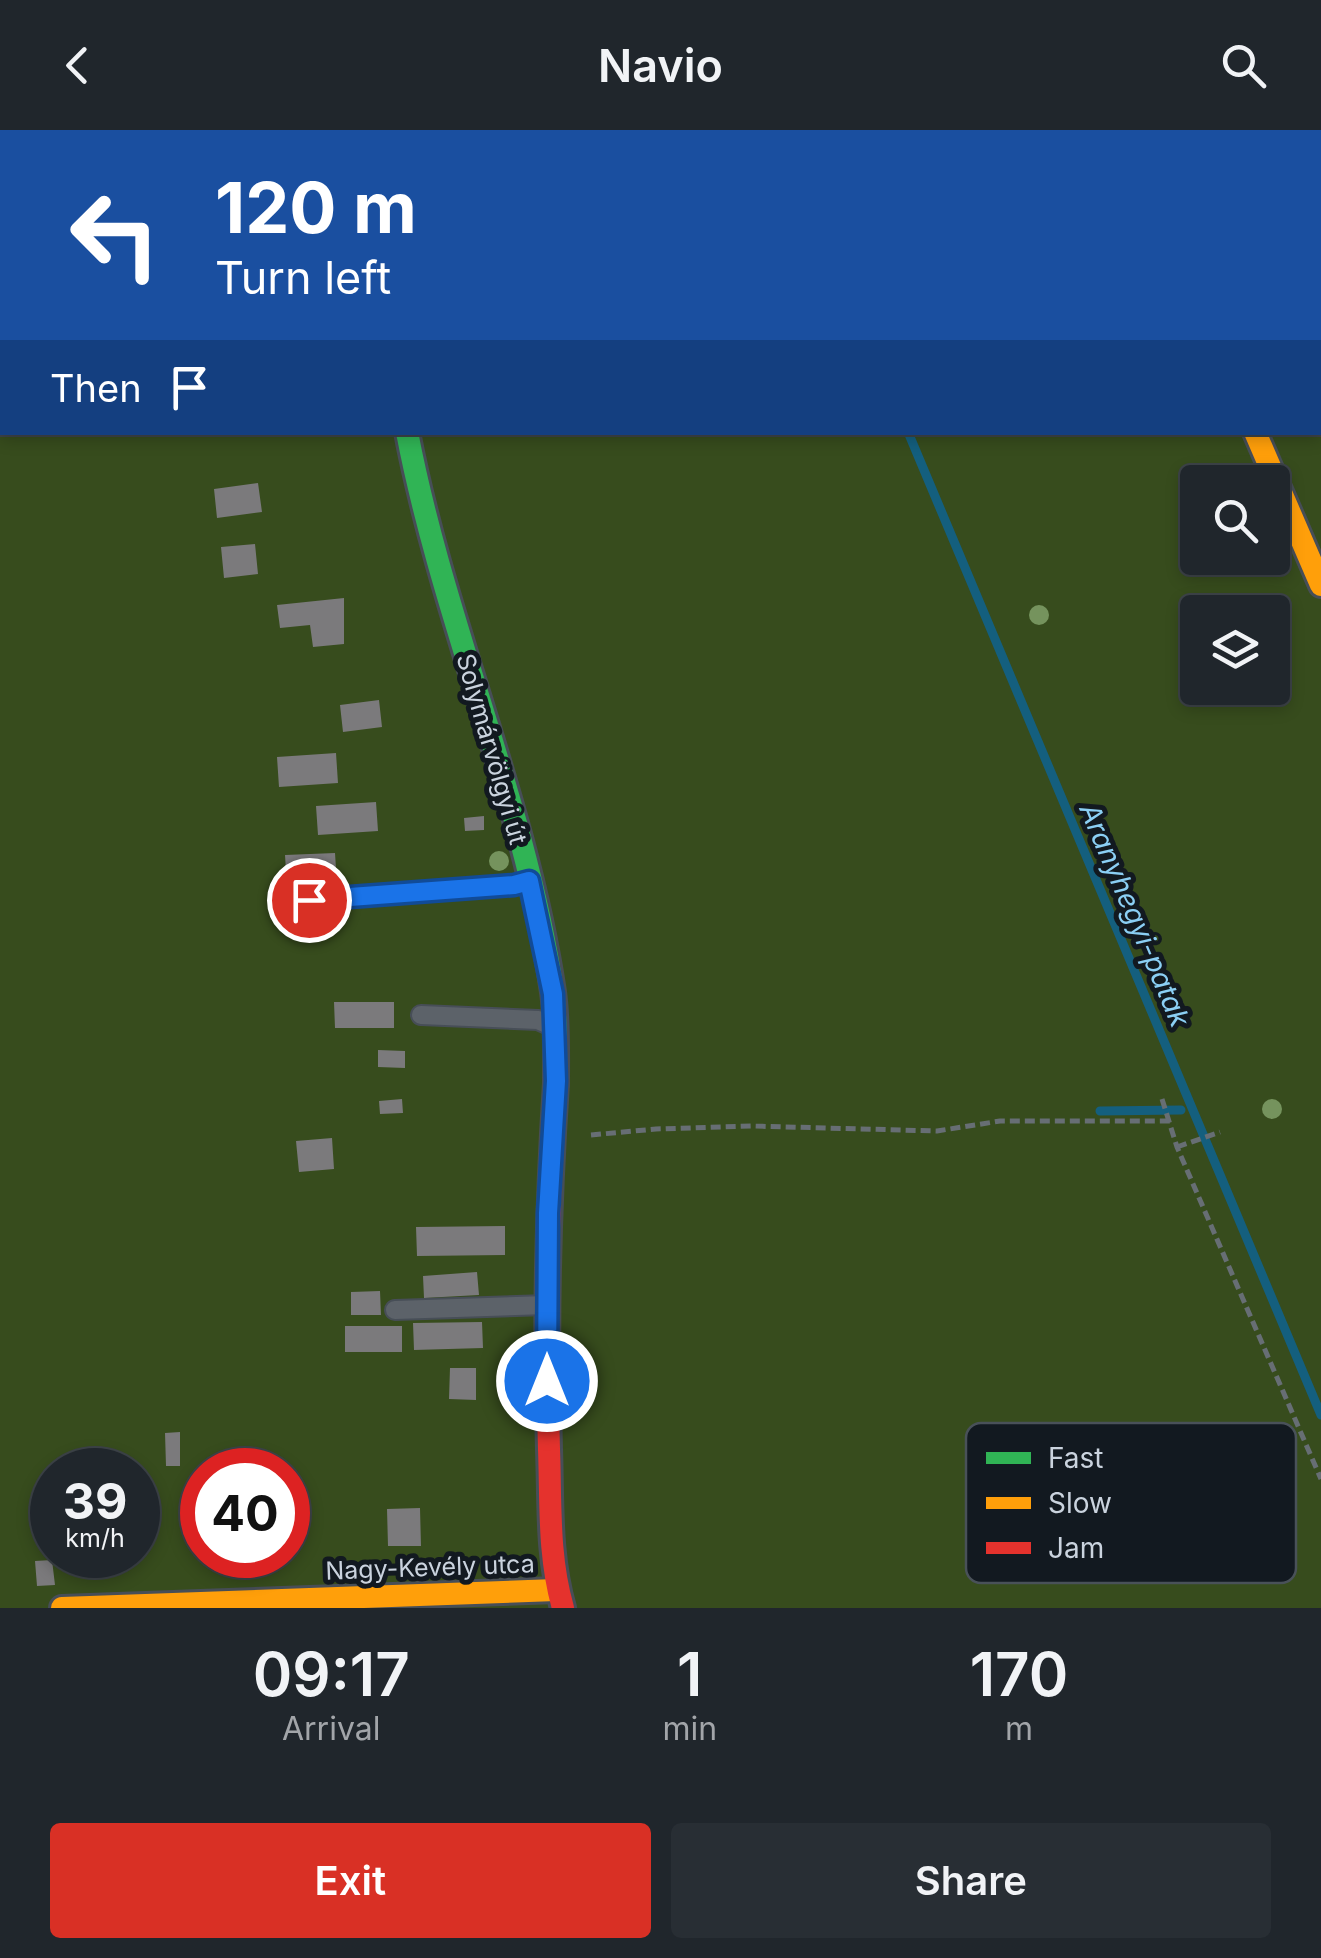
<!DOCTYPE html>
<html lang="en">
<head>
<meta charset="utf-8">
<style>
  body { margin:0; font-family:Inter,sans-serif; background:#282e34; color:#f1f3f6; height:100vh; display:flex; flex-direction:column; font-size:38px; white-space:nowrap }
  * { box-sizing:border-box; margin:0 }
  p { font-size:32px; color:#a2a5a9 }
  .icon { flex:none; width:55px; height:55px; fill:none; stroke:currentColor; stroke-width:2; stroke-linecap:round; stroke-linejoin:round }
  .map { position:relative; height:1478px; overflow:hidden }
  .sheet { display:flex; flex-direction:column; background:#20262c; flex:1 }
  .sheet>* { flex:none }
  .guide { position:absolute; left:0px; top:0px; width:1322px; height:305px; box-shadow:0 5px 15px #0003,0 0 0 2px #3d4348; background:#1a4fa0; color:#fff; overflow:hidden }
  .tools { position:absolute; left:1180px; top:335px; display:grid; gap:20px }
  .tools a { display:grid; place-items:center; width:110px; height:110px; border-radius:10px; background:#20262c; box-shadow:0 5px 15px #0003,0 0 0 2px #3d4348; font-size:50px }
  .speed { position:absolute; left:30px; top:1318px; display:flex; gap:20px; font-size:50px; font-weight:700; text-align:center }
  .speed>* { display:grid; place-content:center; width:130px; height:130px; border-radius:50%; background:#20262c; box-shadow:0 5px 15px #0003,0 0 0 2px #3d4348; line-height:1 }
  .speed small { font-size:25px; font-weight:400 }
  .speed .limit { border:15px solid #d22; background:#fff; color:#111 }
  .pin { position:absolute; display:grid; place-items:center; width:85px; height:85px; color:#fff; margin:-42px; border:5px solid #fff; border-radius:50%; box-shadow:0 2px 10px #0007 }
  .me { position:absolute; width:110px; margin:-55px; rotate:0deg; stroke-linejoin:round; filter:drop-shadow(0 0 8px #0008) }
  .turn { display:flex; align-items:center; gap:35px; height:210px; padding:0 50px; font-size:45px }
  .turn .icon { width:130px; height:130px; stroke-width:2.5 }
  .turn b { display:block; font-size:70px; line-height:85px }
  .then { display:flex; align-items:center; height:95px; padding:0 50px; background:#0003; gap:20px; font-size:38px }
  .eta { display:flex; justify-content:space-evenly; align-items:center; height:170px; text-align:center }
  .eta b { font-size:60px; font-weight:600; line-height:70px }
  .cta { display:flex; gap:20px; margin-top:auto; padding:20px 50px }
  .cta a { flex:1; height:115px; border-radius:10px; background:#d93025; color:#fff; font-size:40px; font-weight:600; line-height:115px; text-align:center }
  .cta a+a { background:#282e34; color:#f1f3f6 }
  header { display:flex; justify-content:space-between; align-items:center; height:130px; padding:0 50px; background:#20262c; font-size:45px; font-weight:600 }
  .map>svg:first-child { display:block }
  .green { fill:#374c1d; fill-rule:evenodd }
  .lines { fill:none; stroke-linecap:round; stroke-linejoin:round }
  .stream { stroke:#145f7e; stroke-width:9 }
  .building { fill:#7b7a7c }
  .lane-casing { stroke:#474e57; stroke-width:22 }
  .street-casing { stroke:#474e57; stroke-width:38 }
  .fast-casing { stroke:#474e57; stroke-width:28 }
  .slow-casing { stroke:#474e57; stroke-width:28 }
  .jam-casing { stroke:#474e57; stroke-width:28 }
  .path { stroke:#676e74; stroke-width:5; stroke-dasharray:10 5; stroke-linecap:butt }
  .lane { stroke:#5c6269; stroke-width:18 }
  .street { stroke:#5c6269; stroke-width:32 }
  .fast { stroke:#30b455; stroke-width:22 }
  .slow { stroke:#ff9f0a; stroke-width:22 }
  .jam { stroke:#e5322d; stroke-width:22 }
  .tree { fill:#75935d }
  .route-casing { stroke:#114b97; stroke-width:25 }
  .route { stroke:#1a73e8; stroke-width:18 }
  .labels { text-anchor:middle; dominant-baseline:central; stroke-width:10; stroke-linejoin:round; paint-order:stroke }
  .street-label { font-size:25px; fill:#cad3de; stroke:#121920 }
  .water-label { font-size:28px; font-style:italic; fill:#8bcff4; stroke:#121920 }
  .key { fill:#121920; stroke:#495159; stroke-width:2.5 }
  .key-label { font-size:28px; fill:#cad3de }
</style>
</head>
<body>
<header><svg class="icon" aria-label="back" viewBox="0 0 24 24"><path d="M15 5l-7 7 7 7"/></svg>Navio<svg class="icon" aria-label="search" viewBox="0 0 24 24"><circle cx="10" cy="10" r="6"/><path d="M15 15l6 6"/></svg></header>
<div class="map">
<svg width="1321" height="1478" viewBox="0 0 1321 1478">
  <rect width="100%" height="100%" fill="#2a323b"/>
  <path class="green" d="M0 0H1321V1478H0ZM2 2H1320V302H2ZM1198 352H1272V428H1198ZM1198 482H1272V558H1198ZM52 1340H138V1425H52ZM202 1340H288V1425H202Z"/>
  <g class="lines">
    <path class="stream" d="M781 0 782 2
      M908 302 1321 1285
      M1100 981 1181 980"/>
  </g>
  <path class="building" d="M258 353 262 382 217 388 214 359Z
    M255 414 258 444 224 448 221 417Z
    M344 468V514L313 517 310 495 280 498 277 475Z
    M379 570 382 597 343 602 340 575Z
    M336 623 338 653 279 657 277 627Z
    M376 672 378 701 318 705 316 676Z
    M484 686V700L465 701 464 688Z
    M335 723 337 754 287 757 285 725Z
    M334 872H394V898H335Z
    M378 920 405 921V938L378 937Z
    M402 969 403 983 380 984 379 971Z
    M332 1008 334 1039 299 1042 296 1011Z
    M505 1096V1125L417 1126 416 1097Z
    M477 1142 479 1165 424 1168 423 1146Z
    M380 1161 381 1185H351V1162Z
    M482 1192 483 1218 414 1220 413 1193Z
    M345 1196H402V1222H345Z
    M450 1238H476V1270L449 1269Z
    M180 1302V1336H166L165 1303Z
    M420 1378 421 1416H388L387 1379Z
    M138 1383 143 1384V1414H138Z
    M52 1430 55 1455 37 1456 35 1431Z"/>
  <g class="lines">
    <defs>
      <path id="lane" d="M309 770 514 755 529 751
        M421 885 538 890 549 895
        M395 1180 547 1175"/>
      <path id="street" d="M368 0 369 2"/>
      <path id="fast" d="M407 302C443 491 525 672 553 862 557 891 556 923 556 953"/>
      <path id="slow" d="M1127 0 1129 2
        M1255 302 1321 455
        M62 1478 556 1460"/>
      <path id="jam" d="M556 953C548 1075 545 1197 549 1319 551 1373 548 1426 563 1478"/>
    </defs>
    <use href="#lane" class="lane-casing"/>
    <use href="#street" class="street-casing"/>
    <use href="#fast" class="fast-casing"/>
    <use href="#slow" class="slow-casing"/>
    <use href="#jam" class="jam-casing"/>
    <path class="path" d="M1243 0 1244 2
      M1320 257 1321 259
      M1162 969 1177 1017 1321 1349
      M591 1005 656 999 751 996 937 1001 1000 991H1172
      M1177 1017 1220 1002"/>
    <use href="#lane" class="lane"/>
    <use href="#street" class="street"/>
    <use href="#fast" class="fast"/>
    <use href="#slow" class="slow"/>
    <use href="#jam" class="jam"/>
  </g>
  <g class="tree">
    <circle cx="1039" cy="485" r="10"/>
    <circle cx="499" cy="731" r="10"/>
    <circle cx="1272" cy="979" r="10"/>
  </g>
  <g class="lines">
    <defs>
      <path id="route" d="M309 770 514 755 529 751 553 864 556 951 548 1083 547 1251"/>
    </defs>
    <use href="#route" class="route-casing"/>
    <use href="#route" class="route"/>
  </g>
  <g class="labels">
    <g class="street-label">
      <text transform="translate(492 619) rotate(74)">Solymárvölgyi út</text>
      <text transform="translate(430 1437) rotate(-2)">Nagy-Kevély utca</text>
    </g>
    <g class="water-label">
      <text transform="translate(1135 785) rotate(67)">Aranyhegyi-patak</text>
    </g>
  </g>
  <rect x="966" y="1293" width="330" height="160" rx="15" class="key"/>
  <rect x="986" y="1322" width="45" height="12" fill="#30b455"/>
  <rect x="986" y="1367" width="45" height="12" fill="#ff9f0a"/>
  <rect x="986" y="1412" width="45" height="12" fill="#e5322d"/>
  <g class="key-label">
    <text x="1048" y="1338">Fast</text>
    <text x="1048" y="1383">Slow</text>
    <text x="1048" y="1428">Jam</text>
  </g>
</svg>
<div class="tools">
<a><svg class="icon" aria-label="search" viewBox="0 0 24 24"><circle cx="10" cy="10" r="6"/><path d="M15 15l6 6"/></svg></a>
<a><svg class="icon" aria-label="layers" viewBox="0 0 24 24"><path d="M12 4l9 5-9 5-9-5zM3 14l9 5 9-5"/></svg></a>
</div>
<div class="speed"><div>39<small>km/h</small></div><div class="limit">40</div></div>
<div class="pin" style="left:309px;top:770px;background:#d93025"><svg class="icon" aria-label="arrive" viewBox="0 0 24 24"><path d="M6 21V4h12l-3 4 3 4H6"/></svg></div>
<svg class="me" style="left:547px;top:1251px" viewBox="-20 -20 40 40"><circle r="17" fill="#1a73e8" stroke="#fff" stroke-width="3"/><path d="M0-11L8 9 0 5-8 9z" fill="#fff"/></svg>
<div class="guide">
<div class="turn"><svg class="icon" aria-label="left" viewBox="0 0 24 24"><path d="M17 20v-9H6M10 6l-5 5 5 5"/></svg><div><b>120 m</b>Turn left</div></div>
<div class="then">Then<svg class="icon" aria-label="arrive" viewBox="0 0 24 24"><path d="M6 21V4h12l-3 4 3 4H6"/></svg></div>
</div>
</div>
<section class="sheet">
<div class="eta">
<div><b>09:17</b><p>Arrival</p></div>
<div><b>1</b><p>min</p></div>
<div><b>170</b><p>m</p></div>
</div>
<div class="cta"><a>Exit</a><a>Share</a></div>
</section>
</body>
</html>
